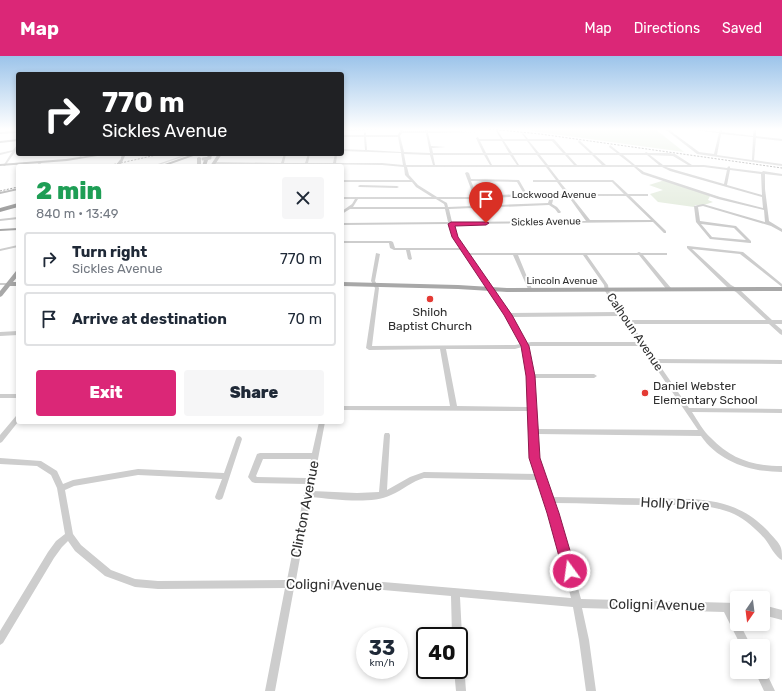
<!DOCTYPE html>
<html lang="en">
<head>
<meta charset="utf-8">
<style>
  body { margin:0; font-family:Rubik,sans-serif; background:#f6f6f7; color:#1f2937; height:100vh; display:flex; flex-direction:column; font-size:15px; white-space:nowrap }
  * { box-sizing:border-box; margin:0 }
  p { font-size:13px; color:#747a83 }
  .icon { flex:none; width:22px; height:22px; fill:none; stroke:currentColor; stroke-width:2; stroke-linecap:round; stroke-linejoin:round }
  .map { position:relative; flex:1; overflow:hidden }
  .side { position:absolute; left:16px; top:108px; width:328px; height:260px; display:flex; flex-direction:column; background:#fff; border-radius:4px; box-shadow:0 2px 6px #0003 }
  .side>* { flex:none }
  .banner { position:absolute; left:16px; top:16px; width:328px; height:84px; border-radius:4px; box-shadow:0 2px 6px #0003; background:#202124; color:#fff; overflow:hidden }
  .needle { width:26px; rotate:194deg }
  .fabs { position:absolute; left:730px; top:535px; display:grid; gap:8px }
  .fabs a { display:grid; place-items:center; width:40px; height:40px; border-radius:4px; background:#fff; box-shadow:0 2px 6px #0003; font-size:20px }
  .speed { position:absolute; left:356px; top:571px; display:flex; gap:8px; font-size:20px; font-weight:700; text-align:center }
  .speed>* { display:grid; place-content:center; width:52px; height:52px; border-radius:50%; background:#fff; box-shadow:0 2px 6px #0003; line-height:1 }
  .speed small { font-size:10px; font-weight:400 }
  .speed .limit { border:2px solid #111; border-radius:6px; background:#fff; color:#111 }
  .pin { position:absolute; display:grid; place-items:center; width:34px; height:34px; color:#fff; margin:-41px -17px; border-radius:50% 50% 50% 0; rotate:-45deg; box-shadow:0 0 4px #0007 }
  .pin .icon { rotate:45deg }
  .me { position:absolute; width:44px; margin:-22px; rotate:346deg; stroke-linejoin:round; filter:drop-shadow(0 0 3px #0008) }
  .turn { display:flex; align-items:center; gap:14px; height:84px; padding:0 20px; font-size:18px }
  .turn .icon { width:52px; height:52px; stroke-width:2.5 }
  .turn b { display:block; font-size:28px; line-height:34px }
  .round { display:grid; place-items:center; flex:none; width:42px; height:42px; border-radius:4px; background:#f6f6f7 }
  .overview { display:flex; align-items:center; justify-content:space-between; height:68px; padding:0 20px }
  h1 { font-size:24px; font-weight:800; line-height:30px; color:#1e9e55 }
  .primary-button { display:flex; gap:8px; margin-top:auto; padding:8px 20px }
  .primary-button a { flex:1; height:46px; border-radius:4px; background:#db2777; color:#fff; font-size:16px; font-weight:800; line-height:46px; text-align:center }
  .primary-button a+a { background:#f6f6f7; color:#1f2937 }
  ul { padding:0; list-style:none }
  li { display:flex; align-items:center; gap:12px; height:54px; margin:0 8px 6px; padding:0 12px; border:2px solid #e0e1e3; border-radius:4px }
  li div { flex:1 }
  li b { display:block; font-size:15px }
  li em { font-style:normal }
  header { display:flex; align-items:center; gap:24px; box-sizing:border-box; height:56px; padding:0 20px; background:#db2777; color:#fff }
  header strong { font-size:19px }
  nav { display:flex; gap:22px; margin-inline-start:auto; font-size:14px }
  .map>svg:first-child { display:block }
  .green { fill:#e4ecde }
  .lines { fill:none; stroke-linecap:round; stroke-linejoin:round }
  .minor { fill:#cdcdcd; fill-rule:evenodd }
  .major { fill:#a8a8a8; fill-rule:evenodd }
  .highway { fill:#979797; fill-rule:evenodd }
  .rail { stroke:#858585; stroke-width:1; stroke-dasharray:2 1.5; stroke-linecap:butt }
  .major-bridge { stroke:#a8a8a8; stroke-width:3 }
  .route { fill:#db2777; stroke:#8e194d }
  .poi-dot { fill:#e43a34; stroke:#fff; stroke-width:1.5 }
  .labels { text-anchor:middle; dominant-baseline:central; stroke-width:4; stroke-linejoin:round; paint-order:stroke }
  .far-street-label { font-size:10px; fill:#303030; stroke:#fff }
  .poi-label { font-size:12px; fill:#303030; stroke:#fff }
  .street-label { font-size:12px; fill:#303030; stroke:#fff }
  .near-street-label { font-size:14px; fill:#303030; stroke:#fff }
</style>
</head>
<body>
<header>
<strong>Map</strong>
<nav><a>Map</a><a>Directions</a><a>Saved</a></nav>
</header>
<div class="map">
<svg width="782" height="635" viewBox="0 0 782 635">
  <rect width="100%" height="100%" fill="#fff"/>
  <path class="green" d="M531 73H655L684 96 531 75 533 73Z
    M665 124 710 140 708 144 713 146 704 149H695L694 151 658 146 650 138 663 134 649 129Z"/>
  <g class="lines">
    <path class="minor" d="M342 73H398L342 75Z
      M401 73H403L402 75H425V73H427L428 75 476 76 428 77 431 90 446 91 432 92 433 97H483L476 82 478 81 479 83H501L496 75 497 74 503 83H526L522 78 523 77 528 83H554L566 97H590L578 86 579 84 593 97H617L609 91 610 89 620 97H645L646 96 648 97H669L675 98 692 109H704L727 112 729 110 730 111V112L762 116 763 115 782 118V120L765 118V133L769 165 782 173V176L771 170 703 150 698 151 700 165 736 170 751 185V187H750L710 183 696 166 694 150 703 148 765 166 764 154 718 143 642 118 634 111H549L559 124H613L628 138H648V140H630L666 175V177H664L653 166 453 168 455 177 468 197H637L639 196 641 197H667V199H643L671 232V234H667L639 199H587L608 229 609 235 629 264H766L736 236 727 231 687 192V190H688L743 196 782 228V231L740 198 692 193 731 229 740 234 772 264H782V268H775L782 274V279L780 278 769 268H631L656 303 782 304V308L658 307 689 352 782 353V357L692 356C698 365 703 375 711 382 731 403 753 410 782 410V416C751 416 719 406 701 380L537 378C537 392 536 409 546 421L545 423 551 441 692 443C722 445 746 452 768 475 772 480 779 486 781 492 782 495 782 500 782 504 776 502 769 488 765 483 756 473 746 464 734 458 707 446 674 450 646 449 615 449 584 447 554 447L581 543 737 547V557H734L737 562V568H740L751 590H741L724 556 582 552 589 584 596 635H586L579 584 573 551 460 541 462 580 460 583 459 584V580H452L451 540 383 534 294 532 275 635H265L285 532 158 533 135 531 105 520 75 495 68 485 62 491 54 502 3 587 0 589V575L48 496 56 485 65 478 57 432 51 419 37 410 0 408V402L41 405 57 415 63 428 73 424 138 413 224 417 236 383 237 381 239 380 241 381 242 383 223 441 222 443 219 444 216 443 215 441 222 423 138 419 74 430 65 434 73 478 81 489 111 514 135 523 158 525 287 524 306 428 255 427 252 426 248 421 257 398 260 397H312L319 366H325L312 435 357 437 379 436 384 379 385 377H389L390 379 387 434 410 421 424 416 536 418 530 402V377L529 375 530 373 529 355 342 354V350H450L440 293 369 294 366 292 375 232 371 225 376 197 380 198 375 225 379 232 372 290 515 289 521 288 513 271 466 199 464 198V197L462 194H410L412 203 410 204 408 203 406 194H394L390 192 389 187H342V185H391L393 186 395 192H461L451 177 449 168 342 169V167L448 166 445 153H350L342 158V155L352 148 355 143H342V141H432L416 131 412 126H342V124H410L405 119 404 111 382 109 308 108 307 110H305V108H283L282 110H280V108H214L213 107 214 106 281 107 284 98H286L284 107H305L308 98H310L308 107H333L335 98H337L336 107H382L403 109 401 97 342 95V93L365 94 364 81H342V79H364V77L365 76 366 77V79H398ZM402 77H426L430 97 404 96 400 80ZM366 81H398L401 96 367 94ZM480 85H502L509 97H486ZM504 85H527L536 97H512ZM529 85H552L563 97H539ZM404 98 430 99 433 109H406ZM433 99H484L490 109H435ZM487 99H510L517 109H492ZM513 99H537L545 109H519ZM540 99H565L574 109H548ZM568 99H592L602 109H577ZM595 99H619L632 109H606ZM623 99H647L659 109H635ZM650 99 673 100 688 109H663ZM407 111H546L556 124H533V126H557L566 138H549L547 137 545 138H527L519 124 471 123 469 117 467 116 465 117 474 141H437L418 129 409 119ZM637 111H662L670 115 762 141 763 152 720 141 644 116ZM666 111H704L727 114 724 128 672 113ZM730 114 761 118 762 139 727 129ZM471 125 517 126 524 138 477 140ZM560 126H612L624 138H570ZM526 140H547L549 144 548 147 448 151 447 147 440 143H476ZM550 140H568L586 165 452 166 449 153 549 149 555 153 558 157H560L561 156 557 151 552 148 553 144ZM571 140H626L651 164H590ZM358 143H436L444 148 445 151H353ZM701 168 734 172 746 184 712 181ZM470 199H513L528 233 530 234 532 233 518 199H583L604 229 605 235 618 256 509 257ZM620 260 638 286H531L526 287 519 271 512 261ZM527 290H641L698 374 536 373 534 322H594L597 320 594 318H534ZM522 291 528 320 529 351 457 350 446 293H515ZM263 403H311L307 422 257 421 256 420ZM424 422 538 424 549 457 571 542 383 526 296 524 311 441C334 443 370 449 391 439 403 434 412 425 424 422Z
      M665 73H668L699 96 714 98 719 77 687 73 719 76 721 73 722 74V76L753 80 754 73H756V80L782 83V85L756 82 754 104 782 108V110L697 98ZM721 78 753 81 752 104 717 99Z
      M18 75V77L0 78V76Z
      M17 89H18V92L5 110H3L12 96 0 99V97L13 94Z
      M81 98H83L80 103 79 102Z
      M187 98H191L156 110H152Z
      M40 105 42 106 39 110H36Z
      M360 129 397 130 399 131 397 132 359 131 358 130Z
      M18 161V163L0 165V163Z
      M18 189V191L0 195V193Z
      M0 227H9L11 228 9 229H0Z
      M18 275V279L0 280V276Z
      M0 338H18V342H0Z
      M16 360H18V366L2 386 0 387V379Z
      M763 549 782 554V564L763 559Z
      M459 603 463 604 464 608 466 635H456L454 614H459Z
      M763 612H764L775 635H764L755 616H763Z"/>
    <path class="major" d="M18 83V85L0 87V85Z
      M100 98H109L67 105 0 110V108L66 103Z
      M122 98H126L122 106H120Z
      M218 98H222L214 110H210Z
      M199 101 201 102V110H197V102Z
      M18 132V134L0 138V136Z
      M18 172V174L0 175V173Z
      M18 214V220L13 226H18V230H10L2 240 0 241V235L16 215Z
      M342 226 458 229 507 232 782 231V235L507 236 458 233 342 230Z"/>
    <path class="highway" d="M193 98H199L165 110H159Z
      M210 98H214L208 104 206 110H202L204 104Z
      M18 147V151L0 156V152Z"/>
    <path class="rail" d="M489 73 540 78 782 112
      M107 110 161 98
      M0 135 18 131"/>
    <path class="major-bridge" d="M203 103 210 102
      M117 110 121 105"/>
  </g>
  <linearGradient id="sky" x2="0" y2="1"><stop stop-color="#9cc4ea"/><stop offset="0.45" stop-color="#fff"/><stop offset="1" stop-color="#fff" stop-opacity="0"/></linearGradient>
  <rect width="782" height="162" fill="url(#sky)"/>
  <path class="route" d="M451 166H486L489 167 486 169 455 170 458 181 512 259 529 290 535 320 540 402 559 457 576 515 574 520 570 522 565 520 563 515 547 457 529 402 526 320 521 290 504 259 452 181 448 168Z"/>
  <g class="poi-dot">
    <circle cx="430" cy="243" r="4"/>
    <circle cx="645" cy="337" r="4"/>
  </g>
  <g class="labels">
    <g class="far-street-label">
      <text x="554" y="139">Lockwood Avenue</text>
      <text transform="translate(546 166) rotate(-1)">Sickles Avenue</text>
      <text x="562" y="225">Lincoln Avenue</text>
    </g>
    <g class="poi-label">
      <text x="430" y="256">Shiloh<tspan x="430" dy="14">Baptist Church</tspan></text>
      <text x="653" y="330" text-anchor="start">Daniel Webster<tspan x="653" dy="14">Elementary School</tspan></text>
    </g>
    <g class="street-label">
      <text transform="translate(635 276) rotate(56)">Calhoun Avenue</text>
    </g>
    <g class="near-street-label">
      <text transform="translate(675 448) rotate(3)">Holly Drive</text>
      <text transform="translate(305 453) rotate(-79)">Clinton Avenue</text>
      <text transform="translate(334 529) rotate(1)">Coligni Avenue</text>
      <text transform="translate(657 549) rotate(1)">Coligni Avenue</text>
    </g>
  </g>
</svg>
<div class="fabs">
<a><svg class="needle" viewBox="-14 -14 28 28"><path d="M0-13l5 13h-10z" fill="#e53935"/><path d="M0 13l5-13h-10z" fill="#747a83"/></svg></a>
<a><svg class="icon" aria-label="sound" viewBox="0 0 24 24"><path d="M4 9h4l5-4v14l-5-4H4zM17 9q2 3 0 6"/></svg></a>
</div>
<div class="speed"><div>33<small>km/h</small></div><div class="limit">40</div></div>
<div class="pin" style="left:486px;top:167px;background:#d93025"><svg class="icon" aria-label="arrive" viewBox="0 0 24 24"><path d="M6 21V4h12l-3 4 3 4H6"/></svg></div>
<svg class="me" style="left:570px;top:515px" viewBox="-20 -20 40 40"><circle r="17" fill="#db2777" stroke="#fff" stroke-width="3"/><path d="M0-11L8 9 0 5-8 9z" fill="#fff"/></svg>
<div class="banner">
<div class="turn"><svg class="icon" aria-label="right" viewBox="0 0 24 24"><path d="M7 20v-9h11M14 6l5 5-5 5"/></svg><div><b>770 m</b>Sickles Avenue</div></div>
</div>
<section class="side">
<div class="overview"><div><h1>2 min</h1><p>840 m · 13:49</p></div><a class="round"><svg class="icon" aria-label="close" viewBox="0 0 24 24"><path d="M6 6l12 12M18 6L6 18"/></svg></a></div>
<ul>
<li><svg class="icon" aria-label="right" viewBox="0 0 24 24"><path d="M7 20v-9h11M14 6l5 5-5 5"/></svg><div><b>Turn right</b><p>Sickles Avenue</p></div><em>770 m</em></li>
<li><svg class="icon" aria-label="arrive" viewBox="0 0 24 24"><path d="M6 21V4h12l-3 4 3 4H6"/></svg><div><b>Arrive at destination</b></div><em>70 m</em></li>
</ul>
<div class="primary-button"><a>Exit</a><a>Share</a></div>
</section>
</div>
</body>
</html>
